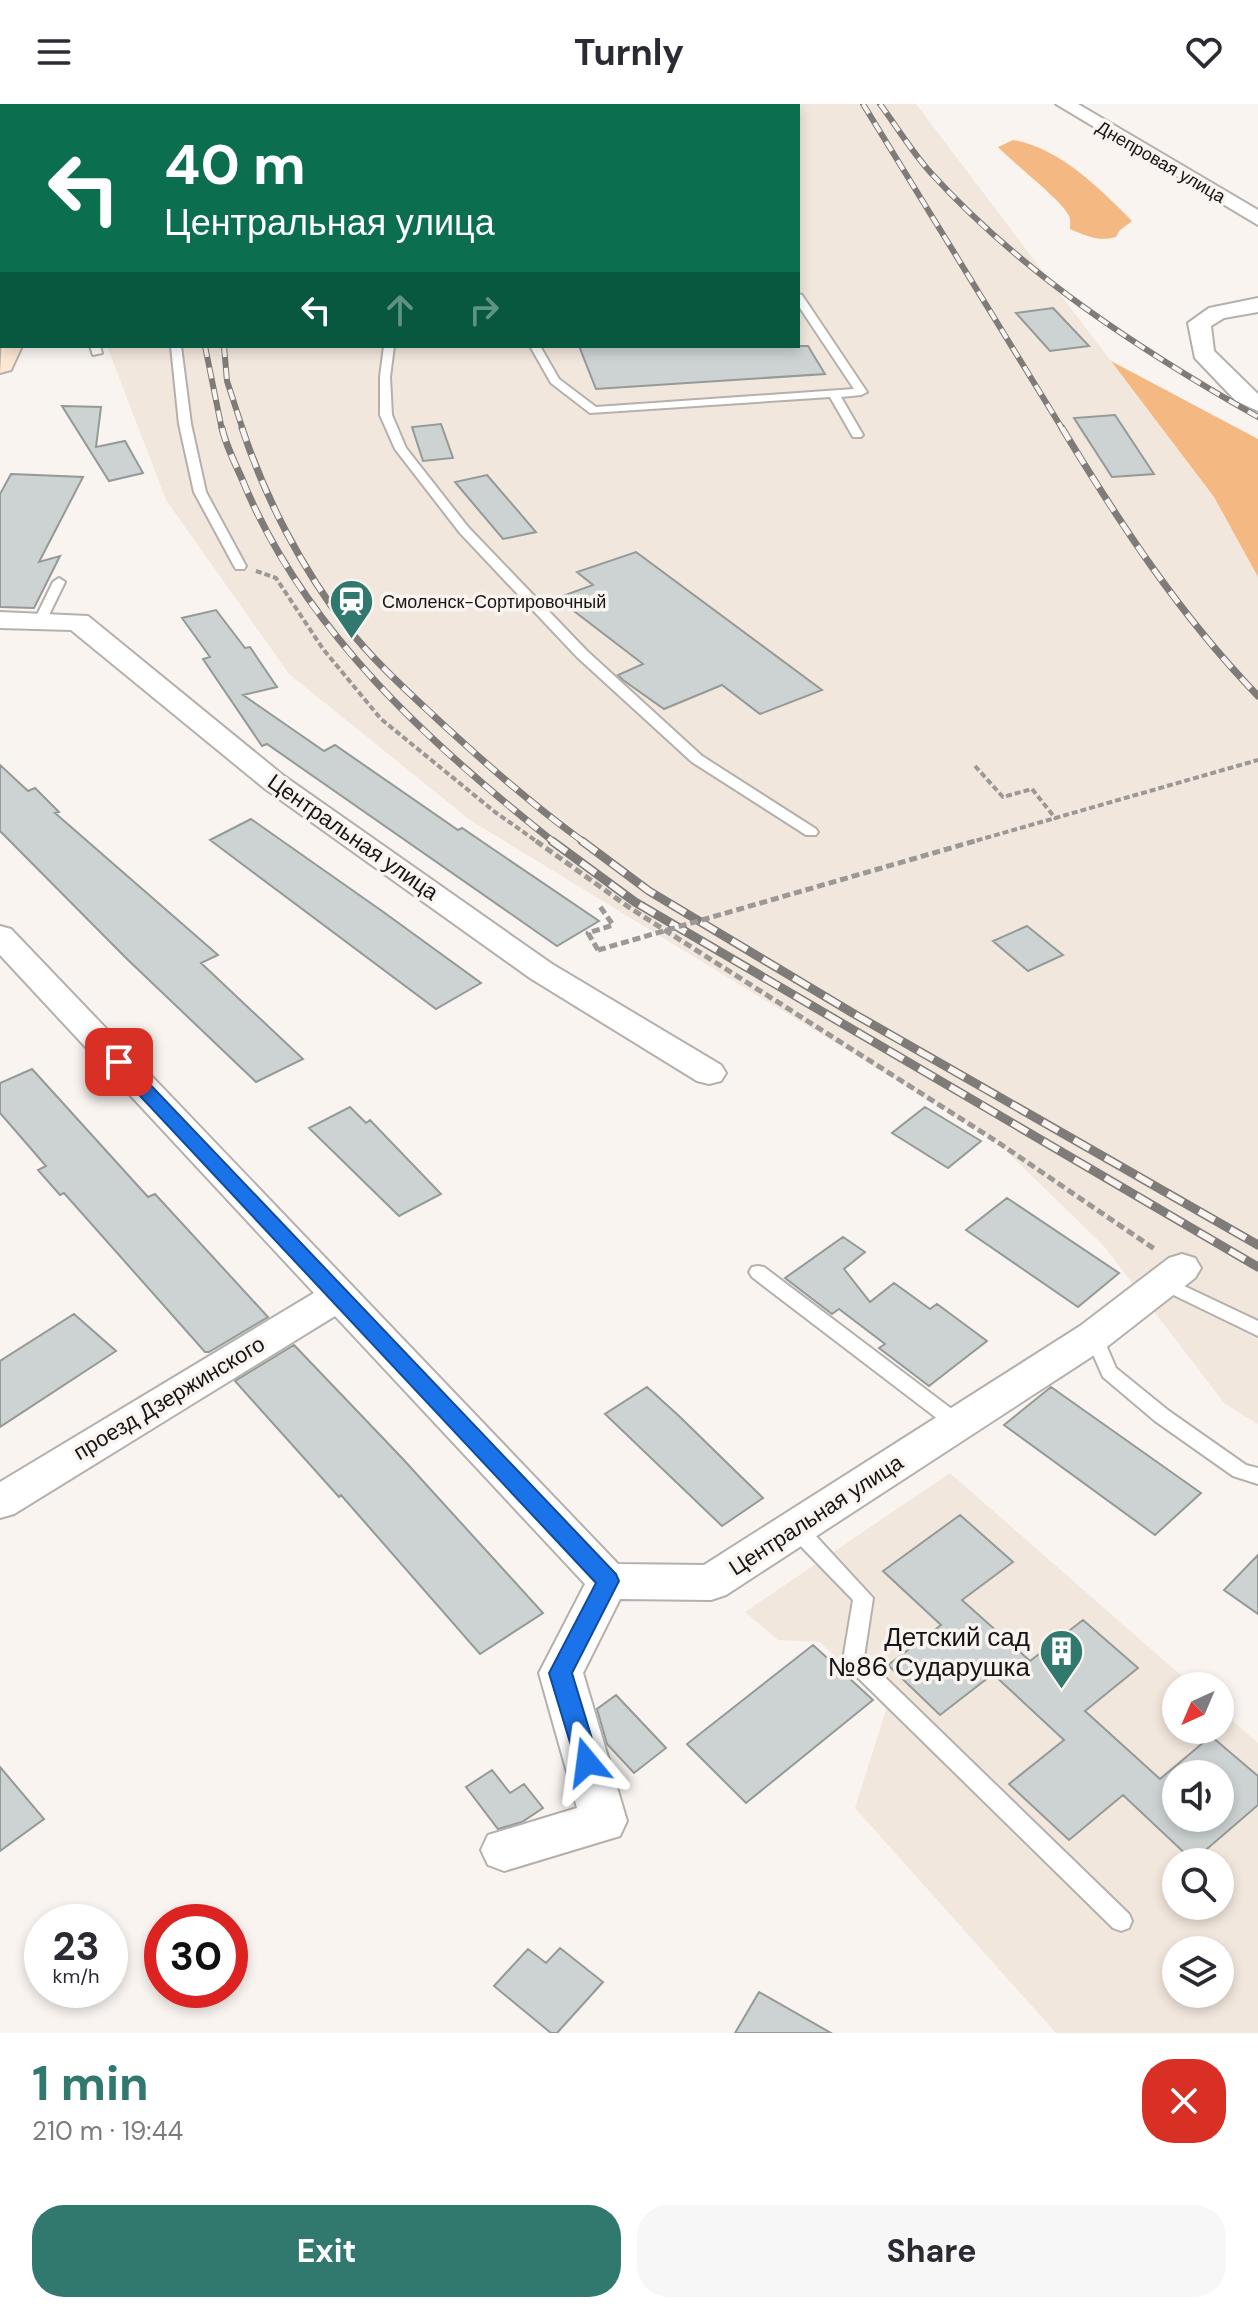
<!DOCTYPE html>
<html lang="en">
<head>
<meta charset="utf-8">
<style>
  body { margin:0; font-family:"DM Sans",sans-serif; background:#f7f7f7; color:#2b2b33; height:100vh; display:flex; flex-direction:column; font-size:30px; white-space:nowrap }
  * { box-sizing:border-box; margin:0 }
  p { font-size:26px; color:#7c7c81 }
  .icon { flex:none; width:44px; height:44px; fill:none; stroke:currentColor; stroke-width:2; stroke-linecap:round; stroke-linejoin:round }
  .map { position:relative; height:1929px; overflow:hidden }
  .panel { display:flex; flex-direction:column; background:#fff; flex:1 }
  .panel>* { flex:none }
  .guide { position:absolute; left:0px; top:0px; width:800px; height:244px; box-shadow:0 4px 12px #0003; background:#0b6e4f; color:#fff; overflow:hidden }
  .needle { width:52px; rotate:224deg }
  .controls { position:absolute; left:1162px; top:1568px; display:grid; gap:16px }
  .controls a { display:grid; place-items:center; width:72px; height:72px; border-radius:50%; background:#fff; box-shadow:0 4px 12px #0003; font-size:40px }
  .speed { position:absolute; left:24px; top:1800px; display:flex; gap:16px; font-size:40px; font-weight:700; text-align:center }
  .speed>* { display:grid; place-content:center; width:104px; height:104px; border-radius:50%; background:#fff; box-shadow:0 4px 12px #0003; line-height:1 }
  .speed small { font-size:20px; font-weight:400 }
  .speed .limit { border:12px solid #d22; background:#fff; color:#111 }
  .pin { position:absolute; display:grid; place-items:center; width:68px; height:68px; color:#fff; margin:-34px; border-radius:16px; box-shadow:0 4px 12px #0006 }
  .me { position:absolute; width:88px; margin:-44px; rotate:344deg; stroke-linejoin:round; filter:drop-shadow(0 0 6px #0008) }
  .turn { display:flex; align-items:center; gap:28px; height:168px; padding:0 32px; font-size:36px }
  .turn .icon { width:104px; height:104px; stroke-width:2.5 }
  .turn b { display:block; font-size:56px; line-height:68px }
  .lanes { display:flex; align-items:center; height:76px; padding:0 32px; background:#0003; justify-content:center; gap:40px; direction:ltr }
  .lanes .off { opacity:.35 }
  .round { display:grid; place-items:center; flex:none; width:84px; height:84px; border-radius:32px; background:#f7f7f7 }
  .head { display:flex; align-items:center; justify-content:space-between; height:136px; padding:0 32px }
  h1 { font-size:48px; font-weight:700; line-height:60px; color:#31786f }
  .cta { display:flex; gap:16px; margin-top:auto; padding:16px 32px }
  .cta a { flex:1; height:92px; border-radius:32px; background:#31786f; color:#fff; font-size:32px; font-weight:700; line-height:92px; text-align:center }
  .cta a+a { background:#f7f7f7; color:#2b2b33 }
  header { display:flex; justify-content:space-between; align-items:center; height:104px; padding:0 32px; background:#fff; font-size:36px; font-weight:700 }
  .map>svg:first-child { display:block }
  .built { fill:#f2e7dd; fill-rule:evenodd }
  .green { fill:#f4b883 }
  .building { fill:#ccd3d2; stroke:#939a98; stroke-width:2; fill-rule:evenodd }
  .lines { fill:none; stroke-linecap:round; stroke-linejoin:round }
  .lane-casing { stroke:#b5b0ac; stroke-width:4 }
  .street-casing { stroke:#b5b0ac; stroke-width:4 }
  .secondary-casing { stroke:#b5b0ac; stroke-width:4 }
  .path-far1 { stroke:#9b9895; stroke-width:4; stroke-dasharray:6 3; stroke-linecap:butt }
  .path { stroke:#9b9895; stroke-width:5; stroke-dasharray:8 4; stroke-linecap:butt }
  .lane { fill:#fff; fill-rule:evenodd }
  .street { fill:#fff; fill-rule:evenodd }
  .secondary { fill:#fee7d3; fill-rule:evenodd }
  .rail-far2-casing { stroke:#7e7b79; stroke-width:6 }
  .rail-far1-casing { stroke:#7e7b79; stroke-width:7 }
  .rail-casing { stroke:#7e7b79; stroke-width:9 }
  .rail-far2 { stroke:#f9f4f0; stroke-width:4; stroke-dasharray:11; stroke-linecap:butt }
  .rail-far1 { stroke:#f9f4f0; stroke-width:5; stroke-dasharray:14; stroke-linecap:butt }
  .rail { stroke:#f9f4f0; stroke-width:6; stroke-dasharray:18; stroke-linecap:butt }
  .path-bridge-far1 { stroke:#9b9895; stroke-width:4; stroke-dasharray:6 3; stroke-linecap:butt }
  .path-bridge { stroke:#9b9895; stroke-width:5; stroke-dasharray:8 4; stroke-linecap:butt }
  .route { fill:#1a73e8; stroke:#114b97; stroke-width:2 }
  .labels { text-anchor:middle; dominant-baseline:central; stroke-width:7; stroke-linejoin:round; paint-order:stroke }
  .far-street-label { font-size:18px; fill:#181615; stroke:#f9f4f0 }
  .far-poi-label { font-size:18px; fill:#181615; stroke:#f9f4f0; text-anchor:start }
  .street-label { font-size:22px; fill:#181615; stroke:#f9f4f0 }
  .near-poi-label { font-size:26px; fill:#181615; stroke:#f9f4f0; text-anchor:end }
</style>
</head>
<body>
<header><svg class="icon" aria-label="menu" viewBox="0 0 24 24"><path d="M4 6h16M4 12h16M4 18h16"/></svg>Turnly<svg class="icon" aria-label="heart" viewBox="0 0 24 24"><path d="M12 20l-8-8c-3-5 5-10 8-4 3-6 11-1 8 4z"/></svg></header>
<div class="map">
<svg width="1258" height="1929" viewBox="0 0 1258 1929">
  <rect width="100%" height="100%" fill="#f9f4f0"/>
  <path class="built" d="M210 0H916L1214 393 1258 473V1320L1225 1300 1103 1141 996 1037 470 716 289 570 166 396 107 242H798V2H209Z
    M950 1369 1193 1582H1176V1626H1220V1606L1258 1639V1929H1056L855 1704 887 1603 820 1538 778 1536 745 1508ZM1176 1670H1220V1714H1176ZM1176 1758H1220V1802H1176ZM1176 1846H1220V1890H1176Z"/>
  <path class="green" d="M1013 36C1060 44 1099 84 1132 117L1119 127 1116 133C1098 138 1087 132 1070 125 1070 120 1071 116 1069 112 1064 98 1012 58 998 43Z
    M1111 257 1258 335V473L1214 393Z"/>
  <path class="building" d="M1053 204 1089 242 1050 247 1016 209Z
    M579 242H808L825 270 596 285Z
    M62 302 101 303 96 343 125 337 143 369 109 377Z
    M1115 311 1154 370 1112 373 1074 314Z
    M441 320 453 354 423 357 412 323Z
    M11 370 83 373 39 458 60 452 34 504 0 503V390Z
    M487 371 536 428 503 435 455 378Z
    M636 448 822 586 760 610 722 581 664 605 623 576 618 571 643 560 557 494 593 481 577 468Z
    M216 506 245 544 250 543 277 583 243 591 324 647 335 641 458 726 462 724 599 817 557 842 267 640 262 642 203 555 210 553 182 514Z
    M0 661 28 687 35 684 59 708 55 709 218 851 201 859 303 955 256 978 126 854 0 727Z
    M251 715 382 807 481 879 436 905 210 736Z
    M1027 822 1063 851 1028 867 993 837Z
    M32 965 148 1093 155 1090 268 1213 209 1248H205L64 1089 60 1091 38 1066 46 1062 0 1009V979Z
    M350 1003 366 1019 370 1016 441 1090 399 1112 309 1024Z
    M925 1003 981 1037 948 1064 892 1029Z
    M1007 1094 1119 1169 1078 1203 966 1126Z
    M843 1133 865 1148 844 1165 870 1198 894 1179 930 1205 937 1200 987 1237 929 1282 879 1244 885 1240 839 1205 832 1210 785 1174Z
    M74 1210 116 1247 0 1323V1257Z
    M294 1241 402 1354 543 1509 480 1550 341 1391 339 1393 235 1277Z
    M647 1283 679 1312 763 1394 722 1422 605 1310Z
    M1051 1283 1201 1389 1155 1431 1004 1321Z
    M960 1411 1013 1458 962 1496 1030 1557 1083 1516 1138 1564 1085 1607 1160 1675 1211 1632 1258 1672V1701L1193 1757 1123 1691 1069 1736 1009 1680 1064 1636 993 1570 940 1611 888 1561 941 1521 883 1467ZM1176 1670H1220V1714H1176Z
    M1258 1451V1510L1224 1486Z
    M813 1541 873 1596 746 1699 687 1640Z
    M616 1591 666 1644 634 1669 607 1640 597 1605Z
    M0 1663 44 1715 0 1747Z
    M492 1666 510 1689 524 1680 543 1704 522 1718 498 1725 466 1683Z
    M560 1844 603 1878 557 1929H551L494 1882 528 1845 546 1859Z
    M759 1888 831 1929H735Z"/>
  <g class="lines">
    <defs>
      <path id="lane" d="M368 0H376V2H368Z
        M798 190 802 191 867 288 861 291 841 293 863 331 861 333H853L830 293 590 309 551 279 530 242H540L559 275 596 303 854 285 798 201Z
        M90 242H100L102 249 93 251Z
        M171 242H181L191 320 206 388 246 462 244 465H236L234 462 194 388 179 320Z
        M384 242H394L390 273 392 311 406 344 468 423 587 547 702 652 816 725 818 728 816 731H806L692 658 577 553 460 429 395 345 380 311V273Z
        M59 474 65 478 46 517 44 520H36L34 517 53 478Z
        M758 1162 764 1163 965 1315 967 1320 965 1325 958 1327 951 1325 752 1173 749 1168 752 1163Z
        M1163 1172 1258 1217V1232L1157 1183 1154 1178 1157 1173Z
        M1094 1225 1100 1227 1116 1264 1169 1307 1246 1361 1258 1364V1380L1233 1372 1155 1317 1103 1273 1085 1232 1088 1227Z
        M796 1416 803 1418 873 1494 864 1553 1129 1810 1132 1817 1129 1824 1121 1827 1113 1824 846 1562 843 1556 853 1496 789 1430 786 1424 789 1418Z"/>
      <path id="street" d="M1056 0H1078L1258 106V121Z
        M1258 194V208L1224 214 1211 222 1214 247 1258 290V307L1236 297 1195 254 1188 219 1209 204Z
        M0 195H2V209H0Z
        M0 508 88 512 284 672 552 860 721 961 726 969 721 977 709 980 697 977 530 874 264 684 71 526 0 524Z
        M0 822 11 825 618 1460 704 1461 1080 1222 1169 1154 1182 1150 1195 1154 1201 1164 1195 1174 1108 1242 726 1491 711 1496 620 1495 583 1569 627 1717 620 1732 504 1767 488 1761 481 1746 488 1731 577 1704 539 1569 585 1480 335 1212 14 1410 0 1414V1378L314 1189 0 851Z"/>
      <path id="secondary" d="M2 234V242H22L11 266 0 269Z"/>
    </defs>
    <use href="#lane" class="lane-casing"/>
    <use href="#street" class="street-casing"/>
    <use href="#secondary" class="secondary-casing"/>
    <path class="path-far1" d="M256 467 276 474 323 545 381 615 495 708 539 739
      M975 662 1003 693 1032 685 1056 715"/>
    <path class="path" d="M536 737 630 804 996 1037 1156 1146
      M598 846 588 829 613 821 599 801"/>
    <use href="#lane" class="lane"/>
    <use href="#street" class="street"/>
    <use href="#secondary" class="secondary"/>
    <defs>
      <path id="rail-far2" d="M863 0 1063 326
        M880 0C897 23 912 48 931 69 1023 170 1140 246 1258 313
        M205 242 222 326
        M224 242 227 277 243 326"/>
      <path id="rail-far1" d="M222 324C226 342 235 359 242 375 304 527 430 640 555 739
        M242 324C265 394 302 465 347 523 373 556 405 585 436 614 486 660 530 699 585 739
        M1062 324C1121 421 1179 510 1258 592"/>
      <path id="rail" d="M552 737 635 798 1258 1163
        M582 737 649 787 856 911 1258 1141"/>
    </defs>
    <use href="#rail-far2" class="rail-far2-casing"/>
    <use href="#rail-far1" class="rail-far1-casing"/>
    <use href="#rail" class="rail-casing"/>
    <use href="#rail-far2" class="rail-far2"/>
    <use href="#rail-far1" class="rail-far1"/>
    <use href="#rail" class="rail"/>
    <path class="path-bridge-far1" d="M968 739 1258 656"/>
    <path class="path-bridge" d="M598 846 975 737"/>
  </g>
  <path class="route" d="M119 952 125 954 616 1470 619 1477 572 1569 599 1658 595 1665 587 1668 578 1665 549 1569 596 1479 112 962 110 958 112 954Z"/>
  <defs>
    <symbol id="station-pin" viewBox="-11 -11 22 30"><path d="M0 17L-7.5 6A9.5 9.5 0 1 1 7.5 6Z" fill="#31786f" stroke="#f9f4f0"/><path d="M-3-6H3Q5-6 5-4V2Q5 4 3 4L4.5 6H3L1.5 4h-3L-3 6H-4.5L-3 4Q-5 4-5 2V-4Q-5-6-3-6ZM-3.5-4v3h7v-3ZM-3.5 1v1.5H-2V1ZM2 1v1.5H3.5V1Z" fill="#fff"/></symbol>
    <symbol id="building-pin" viewBox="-11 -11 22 30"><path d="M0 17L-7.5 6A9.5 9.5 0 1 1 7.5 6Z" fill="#31786f" stroke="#f9f4f0"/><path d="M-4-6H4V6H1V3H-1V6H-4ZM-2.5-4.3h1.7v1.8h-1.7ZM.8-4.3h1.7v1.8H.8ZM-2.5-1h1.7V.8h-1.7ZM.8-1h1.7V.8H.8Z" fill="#fff"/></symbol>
  </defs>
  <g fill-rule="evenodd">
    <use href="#station-pin" x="326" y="472" width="51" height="69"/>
    <use href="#building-pin" x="1036" y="1522" width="51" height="69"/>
  </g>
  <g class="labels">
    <g class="far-street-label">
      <text transform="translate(1161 58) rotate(30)">Днепровая улица</text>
    </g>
    <g class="far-poi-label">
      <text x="382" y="498">Смоленск-Сортировочный</text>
    </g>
    <g class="street-label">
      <text transform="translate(353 733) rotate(35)">Центральная улица</text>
      <text transform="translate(169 1294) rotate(-31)">проезд Дзержинского</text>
      <text transform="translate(816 1411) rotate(-33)">Центральная улица</text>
    </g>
    <g class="near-poi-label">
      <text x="1030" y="1533">Детский сад<tspan x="1030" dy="30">№86 Сударушка</tspan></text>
    </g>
  </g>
</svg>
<div class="controls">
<a><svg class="needle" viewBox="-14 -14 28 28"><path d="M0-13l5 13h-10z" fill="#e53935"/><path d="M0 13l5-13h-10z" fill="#7c7c81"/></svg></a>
<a><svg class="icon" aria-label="sound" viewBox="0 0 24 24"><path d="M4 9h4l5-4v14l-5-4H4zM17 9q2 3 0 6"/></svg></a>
<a><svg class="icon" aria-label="search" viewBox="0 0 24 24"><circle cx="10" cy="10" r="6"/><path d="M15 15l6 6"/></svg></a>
<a><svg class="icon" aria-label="layers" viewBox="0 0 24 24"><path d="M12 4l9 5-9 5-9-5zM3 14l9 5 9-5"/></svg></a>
</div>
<div class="speed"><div>23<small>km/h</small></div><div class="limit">30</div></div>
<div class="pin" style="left:119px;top:958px;background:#d93025"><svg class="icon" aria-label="arrive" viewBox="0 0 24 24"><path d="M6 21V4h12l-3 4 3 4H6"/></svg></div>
<svg class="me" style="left:587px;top:1658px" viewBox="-20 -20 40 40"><path d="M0-17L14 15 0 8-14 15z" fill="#1a73e8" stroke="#fff" stroke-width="4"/></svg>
<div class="guide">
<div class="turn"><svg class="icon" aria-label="left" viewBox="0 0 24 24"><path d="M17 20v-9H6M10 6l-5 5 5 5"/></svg><div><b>40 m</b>Центральная улица</div></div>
<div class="lanes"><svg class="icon" aria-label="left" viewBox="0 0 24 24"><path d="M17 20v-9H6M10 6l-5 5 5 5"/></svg><svg class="icon off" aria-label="ahead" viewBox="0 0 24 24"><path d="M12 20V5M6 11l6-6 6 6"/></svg><svg class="icon off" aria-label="right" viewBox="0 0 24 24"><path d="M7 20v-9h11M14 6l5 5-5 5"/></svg></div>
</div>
</div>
<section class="panel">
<div class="head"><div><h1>1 min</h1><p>210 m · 19:44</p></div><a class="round" style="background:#d93025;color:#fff"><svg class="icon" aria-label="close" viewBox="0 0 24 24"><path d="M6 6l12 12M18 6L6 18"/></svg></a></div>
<div class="cta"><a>Exit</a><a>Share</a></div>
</section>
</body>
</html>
